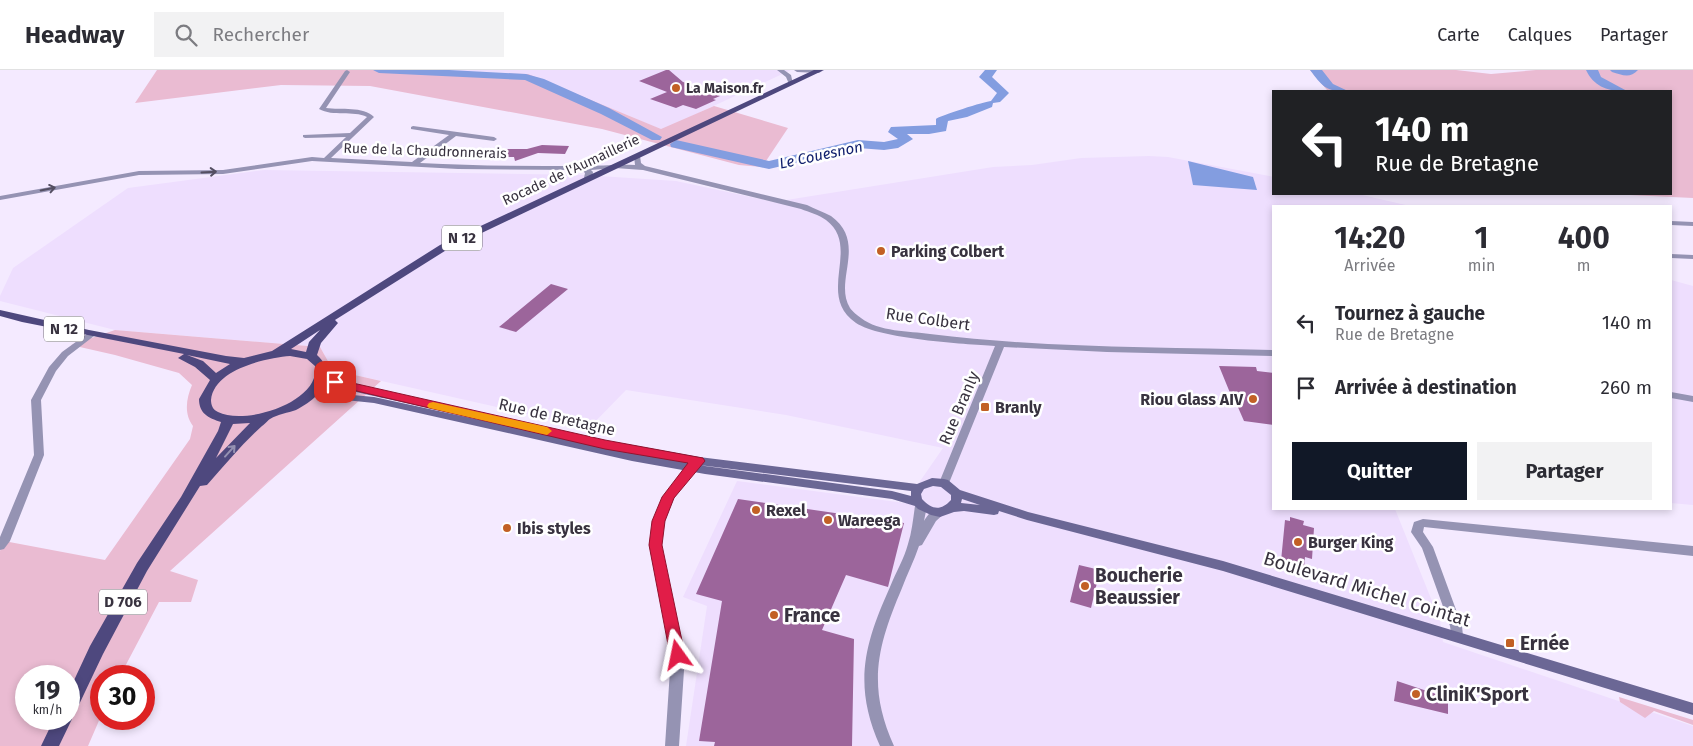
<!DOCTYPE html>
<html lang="fr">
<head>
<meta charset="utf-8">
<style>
  body { margin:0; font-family:"Fira Sans",sans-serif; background:#f2f2f3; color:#2b2b33; height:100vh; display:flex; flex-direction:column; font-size:19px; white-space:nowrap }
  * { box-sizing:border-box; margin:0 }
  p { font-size:16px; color:#7c7c81 }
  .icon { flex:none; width:28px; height:28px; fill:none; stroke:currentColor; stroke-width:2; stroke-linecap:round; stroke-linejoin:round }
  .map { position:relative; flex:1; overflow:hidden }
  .details { position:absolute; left:1272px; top:135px; width:400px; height:305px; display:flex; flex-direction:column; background:#fff; border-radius:0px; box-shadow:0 2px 8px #0003 }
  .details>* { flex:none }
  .top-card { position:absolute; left:1272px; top:20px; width:400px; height:105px; border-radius:0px; box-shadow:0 2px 8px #0003; background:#202124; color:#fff; overflow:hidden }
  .speed { position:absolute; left:15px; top:595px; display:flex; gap:10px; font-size:25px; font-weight:700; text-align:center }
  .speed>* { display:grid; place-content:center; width:65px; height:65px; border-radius:50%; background:#fff; box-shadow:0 2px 8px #0003; line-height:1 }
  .speed small { font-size:12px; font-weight:400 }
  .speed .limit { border:8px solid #d22; background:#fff; color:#111 }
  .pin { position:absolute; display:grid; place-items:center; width:42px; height:42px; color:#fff; margin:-21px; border-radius:10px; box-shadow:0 2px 8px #0006 }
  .me { position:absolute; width:55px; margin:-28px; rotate:348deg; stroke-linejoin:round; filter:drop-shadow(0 0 4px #0008) }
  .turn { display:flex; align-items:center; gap:18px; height:105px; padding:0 20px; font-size:22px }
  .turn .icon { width:65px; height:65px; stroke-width:2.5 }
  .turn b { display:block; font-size:35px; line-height:42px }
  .eta { display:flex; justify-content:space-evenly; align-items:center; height:85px; text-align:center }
  .eta b { font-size:30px; font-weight:700; line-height:35px }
  .action { display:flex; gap:10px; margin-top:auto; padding:10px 20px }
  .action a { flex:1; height:58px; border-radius:0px; background:#111827; color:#fff; font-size:20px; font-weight:700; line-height:58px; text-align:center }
  .action a+a { background:#f2f2f3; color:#2b2b33 }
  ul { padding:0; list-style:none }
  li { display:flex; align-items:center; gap:15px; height:65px; padding:0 20px }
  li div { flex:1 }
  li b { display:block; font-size:19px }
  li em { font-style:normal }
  header { display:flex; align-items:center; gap:30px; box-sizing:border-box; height:70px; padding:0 25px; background:#fff; border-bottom:1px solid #e1e1e2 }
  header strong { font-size:24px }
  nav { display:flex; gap:28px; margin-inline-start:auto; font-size:18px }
  .search { width:350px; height:45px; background:#f2f2f3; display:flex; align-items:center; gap:12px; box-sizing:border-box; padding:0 18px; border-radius:0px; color:#7c7c81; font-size:19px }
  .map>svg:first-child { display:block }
  .built { fill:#eedefe }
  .green { fill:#eabbd2; fill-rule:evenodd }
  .water { fill:#839de0 }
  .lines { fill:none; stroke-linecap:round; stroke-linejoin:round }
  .river { fill:#839de0; fill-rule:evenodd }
  .building { fill:#9c659b }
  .street { fill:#9593b3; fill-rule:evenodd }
  .secondary { fill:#6b6795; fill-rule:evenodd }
  .primary { fill:#4e487e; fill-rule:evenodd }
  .oneway { stroke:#544f62 }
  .oneway2 { stroke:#9591b2 }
  .route { fill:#e11d48; stroke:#92132f }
  .slow { fill:#f59e0b }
  .poi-dot { fill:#c26025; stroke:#fff; stroke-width:2 }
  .labels { text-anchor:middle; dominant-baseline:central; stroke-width:5; stroke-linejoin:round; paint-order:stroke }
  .far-poi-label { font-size:14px; font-weight:bold; fill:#38323f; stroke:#fff; text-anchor:start }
  .far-street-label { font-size:14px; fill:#38323f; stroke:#fff }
  .far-water-label { font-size:15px; font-style:italic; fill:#11206d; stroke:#fff }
  .shield { fill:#fff; stroke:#747079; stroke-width:1 }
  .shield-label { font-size:15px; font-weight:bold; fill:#38323f }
  .poi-label { font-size:16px; font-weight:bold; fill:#38323f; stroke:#fff; text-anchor:start }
  .street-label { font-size:16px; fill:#38323f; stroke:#fff }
  .near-poi-label { font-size:19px; font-weight:bold; fill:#38323f; stroke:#fff; text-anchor:start }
  .near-street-label { font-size:19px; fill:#38323f; stroke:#fff }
</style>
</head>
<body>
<header>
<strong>Headway</strong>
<div class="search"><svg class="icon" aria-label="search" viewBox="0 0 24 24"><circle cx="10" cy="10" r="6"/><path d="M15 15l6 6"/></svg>Rechercher</div>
<nav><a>Carte</a><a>Calques</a><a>Partager</a></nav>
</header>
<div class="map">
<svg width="1693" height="676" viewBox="0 0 1693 676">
  <rect width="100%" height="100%" fill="#f4eaff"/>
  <path class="built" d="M381 0H791L662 60 625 44 406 3 400 0Z
    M1149 86 1168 87 1274 107V124H1358L1410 136H1274V439H1395L1440 551 1443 572 1693 656V676H686L707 536 683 527 737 411 905 433 943 378 786 345 626 320 589 358 333 300 320 277 115 260 0 231V226L13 198 128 118 264 100 584 105 676 111 774 132 993 97 1032 95 1081 88Z
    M1671 210 1693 216V435L1671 433Z"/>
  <path class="green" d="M157 0H400L406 3 528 4 661 59 714 36 788 58 762 97 739 95 602 59 370 16 281 15 135 33Z
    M1310 0H1456L1491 4 1536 0H1693V128L1608 124H1671V21H1335L1327 20Z
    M115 260 320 277 333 300 381 311 170 501 198 510 191 532H159L120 606H101V646L88 676H0V481L4 471 105 490 190 369 193 356C184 344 186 329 192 315L179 303 115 285 71 275ZM26 606H69V649H26Z
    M1619 627 1693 650V655L1654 641 1645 648 1620 632Z"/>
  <path class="water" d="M1188 91 1253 107 1257 120 1193 115Z"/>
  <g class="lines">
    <path class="river" d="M373 0H449L526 4 544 9 609 38 662 67 660 70H652L601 44 525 10 379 3Z
      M985 0H997L992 7 1009 23 1000 32 993 33 992 37 967 47 948 51 946 61 929 64H907L913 69 898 78 884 80 858 78 769 99 671 77 670 74 676 70 769 91 858 70 884 72 898 69 888 62 891 57 936 55V49C939 46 986 31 991 31L997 23 979 7Z
      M1310 0H1322L1333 14 1348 21C1326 22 1323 17 1310 0Z
      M1586 0H1598L1601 7 1627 21C1609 22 1594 17 1586 0Z
      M1610 0H1638C1630 9 1622 5 1612 2Z"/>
  </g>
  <path class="building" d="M666 0H669L683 12 691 14 689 15 720 26 713 29 716 30 696 39 683 35 676 38 650 29 667 22 639 11Z
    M542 75 569 76 565 84 538 83 515 91 514 87H494L500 79H527Z
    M551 214 568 219 516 262 499 257Z
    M1219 296 1256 297 1257 301 1274 303V355L1244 351 1237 335H1235Z
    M738 429 904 453 888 517 846 505 822 560 854 569 852 676H714L715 672 699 671 722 531 696 524Z
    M1290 447 1304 451 1303 455 1314 458 1312 489 1305 487 1304 498 1281 491 1285 450 1290 451Z
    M1079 495 1100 500 1091 538 1070 532Z
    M1397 611 1448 628V644L1394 631Z"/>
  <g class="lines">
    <path class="street" d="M347 0 350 2 326 38C341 40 363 36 374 47L331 88 412 92 449 65 411 59V57L413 56 494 67 497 69 494 71 456 66 420 93C474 96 528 96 582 96 600 96 617 94 635 95L634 86 637 84 640 86 641 93 645 96 807 135C814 139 824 142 831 146 868 173 833 211 850 238 852 241 858 246 861 248 879 262 909 261 930 264 1044 278 1159 277 1274 280V286L1107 282 1004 277 949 413 948 416H940L939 413 995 276C964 274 880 269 856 253 815 225 862 177 826 150 819 145 809 142 801 139L643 100 615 98 591 100 593 102 592 108 588 110 584 108 585 103 582 100 458 99 312 91 223 104 139 105 0 130V126L139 101 223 100 312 87 324 88 346 67 305 68 303 67V65L350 63 367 47C353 40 333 47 319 39L345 1Z
      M777 0H784L791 5 793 14H789L786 7Z
      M794 0H821L822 1 819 3 797 2Z
      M1671 151 1693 152V156L1671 155Z
      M1671 184 1693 185V189L1671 188Z
      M91 261 96 264 94 266 68 286 56 301 41 330 44 385 10 471 4 479 0 480V467L34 385 31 330 49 297 62 282Z
      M1671 322 1693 326V332L1671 328Z
      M698 388 702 389 703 392 693 403 674 428 665 451 661 475 685 585 679 676H665L671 585 649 475 653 451 663 427 685 397 694 389Z
      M921 432 925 433 927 436 924 451C928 444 935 436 944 439L946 442 936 451 922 475 919 476C914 491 907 504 902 518 877 577 867 616 894 676H880C853 615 864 575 890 517 896 502 904 489 908 474 912 462 913 449 915 436L917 433Z
      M1423 449 1693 476V486L1424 457 1423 462 1433 477 1462 556 1463 566 1462 570 1457 571 1452 570 1450 556 1422 478 1411 462 1414 452Z"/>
    <path class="secondary" d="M322 303 360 316 510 350 515 353 510 356C474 348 437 340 401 332 381 327 330 319 317 306L319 304Z
      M310 321 374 327 632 383 705 396 892 421 911 426V421L699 395 615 380 610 376 615 372 699 387 917 414 932 408 944 409 948 410 960 420 1028 442 1223 491 1693 633V645L1223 501 1027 450 999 441 998 444 994 445 964 441 954 442 940 447 931 445 918 439 915 436 892 429 705 404 632 391 374 333 307 326 305 324 307 322ZM933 416 941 417 951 425V430C941 441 932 440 922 429L921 424 924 419ZM962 429 980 435 961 433Z"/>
    <path class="primary" d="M814 0H824L448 179 335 250 338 253 321 273 317 285C341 307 318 329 296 340 288 343 278 344 270 349 268 350 265 354 262 356 242 374 225 395 207 415L200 416 147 501 103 584 75 643 70 645 72 649 59 676H41L54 649H69V621L90 576 137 493 181 427 218 361 221 352C208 348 199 343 199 329L210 310 195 297 178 288 184 284 22 252 0 246V240L89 260 226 286 244 288 272 281 440 175ZM320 260 309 272 306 282 291 279ZM187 285 230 294 216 303 203 291ZM290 286 307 289 315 296C321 332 245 356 218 342 213 340 211 335 211 330 214 299 266 288 290 286ZM250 353 216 388 233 354Z"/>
  </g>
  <defs><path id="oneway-shaft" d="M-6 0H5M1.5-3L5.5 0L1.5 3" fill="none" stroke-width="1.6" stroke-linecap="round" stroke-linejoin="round" transform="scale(1.25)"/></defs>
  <g class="oneway">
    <use href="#oneway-shaft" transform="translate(209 102) rotate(-3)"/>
    <use href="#oneway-shaft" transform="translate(48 119) rotate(-11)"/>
  </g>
  <use class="oneway2" href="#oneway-shaft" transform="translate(230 381) rotate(-48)"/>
  <path class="route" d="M335 309 605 370 703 388 705 391 674 428 665 451 662 475 685 585 683 590 678 592 672 590 670 585 649 475 652 451 662 427 688 393 605 379 331 315 330 312 331 310Z"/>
  <path class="slow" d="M433 332 547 357 552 361 547 365 429 338 427 336 429 333Z"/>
  <g class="poi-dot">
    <circle cx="676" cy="18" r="5"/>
    <circle cx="881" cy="181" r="5"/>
    <circle cx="1253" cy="329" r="5"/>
    <rect x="980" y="332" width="10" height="10" rx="2.5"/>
    <circle cx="756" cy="440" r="5"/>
    <circle cx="828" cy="450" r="5"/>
    <circle cx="507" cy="458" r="5"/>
    <circle cx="1298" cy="472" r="5"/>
    <circle cx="1085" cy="516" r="5"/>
    <circle cx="774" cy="545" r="5"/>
    <rect x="1505" y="568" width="10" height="10" rx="2.5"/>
    <circle cx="1416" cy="624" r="5"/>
  </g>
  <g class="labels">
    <g class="far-poi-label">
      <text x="686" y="18">La Maison.fr</text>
    </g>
    <g class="far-street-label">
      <text transform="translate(425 81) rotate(2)">Rue de la Chaudronnerais</text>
      <text transform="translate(571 100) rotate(-25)">Rocade de l'Aumaillerie</text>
    </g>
    <g class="far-water-label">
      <text transform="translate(821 85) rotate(-12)">Le Couesnon</text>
    </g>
    <g class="shield">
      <rect x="442" y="155.5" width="40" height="25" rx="4"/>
      <rect x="44" y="246.5" width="40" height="25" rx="4"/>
      <rect x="99" y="519.5" width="48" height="25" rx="4"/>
    </g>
    <g class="shield-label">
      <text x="462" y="168">N 12</text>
      <text x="64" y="259">N 12</text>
      <text x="123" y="532">D 706</text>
    </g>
    <g class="poi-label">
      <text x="891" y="181">Parking Colbert</text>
      <text x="1243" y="329" text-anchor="end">Riou Glass AIV</text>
      <text x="995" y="337">Branly</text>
      <text x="766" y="440">Rexel</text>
      <text x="838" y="450">Wareega</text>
      <text x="517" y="458">Ibis styles</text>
      <text x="1308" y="472">Burger King</text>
    </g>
    <g class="street-label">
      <text transform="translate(928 249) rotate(8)">Rue Colbert</text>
      <text transform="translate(959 338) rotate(-67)">Rue Branly</text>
      <text transform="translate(557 347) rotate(13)">Rue de Bretagne</text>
    </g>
    <g class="near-poi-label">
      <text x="1095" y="505">Boucherie<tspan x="1095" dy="22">Beaussier</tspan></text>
      <text x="784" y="545">France</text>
      <text x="1520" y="573">Ernée</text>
      <text x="1426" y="624">CliniK'Sport</text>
    </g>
    <g class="near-street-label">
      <text transform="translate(1367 519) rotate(17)">Boulevard Michel Cointat</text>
    </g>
  </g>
</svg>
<div class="speed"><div>19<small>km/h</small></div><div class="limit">30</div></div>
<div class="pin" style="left:335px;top:312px;background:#d93025"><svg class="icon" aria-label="arrive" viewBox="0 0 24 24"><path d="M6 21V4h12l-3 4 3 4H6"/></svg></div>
<svg class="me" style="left:678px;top:585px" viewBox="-20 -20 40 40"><path d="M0-17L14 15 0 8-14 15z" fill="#e11d48" stroke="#fff" stroke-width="4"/></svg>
<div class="top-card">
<div class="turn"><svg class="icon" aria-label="left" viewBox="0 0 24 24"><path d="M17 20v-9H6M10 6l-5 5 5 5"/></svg><div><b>140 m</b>Rue de Bretagne</div></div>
</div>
<section class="details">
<div class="eta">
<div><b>14:20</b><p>Arrivée</p></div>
<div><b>1</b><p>min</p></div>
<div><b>400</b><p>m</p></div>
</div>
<ul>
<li><svg class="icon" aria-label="left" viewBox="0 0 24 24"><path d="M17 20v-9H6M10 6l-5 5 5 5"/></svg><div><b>Tournez à gauche</b><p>Rue de Bretagne</p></div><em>140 m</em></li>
<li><svg class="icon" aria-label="arrive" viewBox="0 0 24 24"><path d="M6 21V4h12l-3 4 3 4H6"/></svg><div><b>Arrivée à destination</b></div><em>260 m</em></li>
</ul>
<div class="action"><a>Quitter</a><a>Partager</a></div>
</section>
</div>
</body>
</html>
